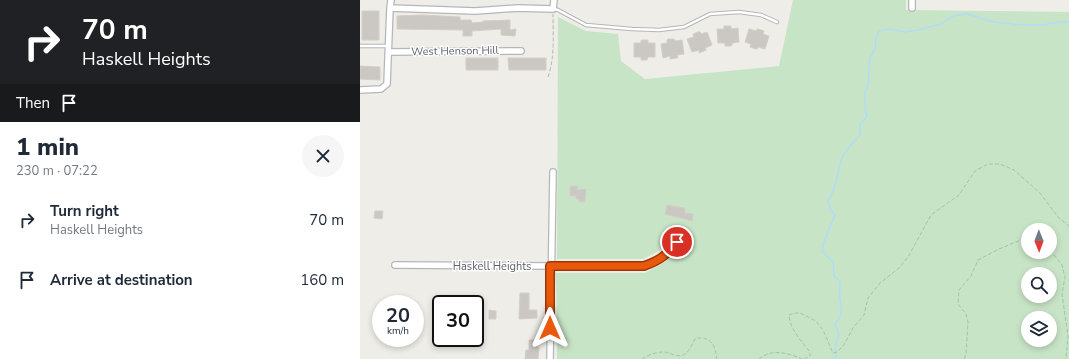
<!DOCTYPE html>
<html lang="en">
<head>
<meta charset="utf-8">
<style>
  body { margin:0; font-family:"Nunito Sans",sans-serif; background:#f6f6f7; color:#1f2937; height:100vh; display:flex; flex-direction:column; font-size:15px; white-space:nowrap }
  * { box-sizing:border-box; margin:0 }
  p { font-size:13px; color:#747a83 }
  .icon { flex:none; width:22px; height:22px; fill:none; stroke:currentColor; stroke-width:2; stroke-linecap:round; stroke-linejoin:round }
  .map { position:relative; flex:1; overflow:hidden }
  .drawer { display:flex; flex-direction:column; background:#fff; width:360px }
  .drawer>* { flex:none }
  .banner { background:#202124; color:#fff; overflow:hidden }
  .needle { width:26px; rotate:179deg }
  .tools { position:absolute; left:661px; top:223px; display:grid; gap:8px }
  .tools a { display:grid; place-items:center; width:36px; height:36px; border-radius:50%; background:#fff; box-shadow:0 2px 6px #0003; font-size:20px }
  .speed { position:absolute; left:12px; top:295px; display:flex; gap:8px; font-size:20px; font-weight:700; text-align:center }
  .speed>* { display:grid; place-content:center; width:52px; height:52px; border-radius:50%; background:#fff; box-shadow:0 2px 6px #0003; line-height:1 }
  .speed small { font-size:10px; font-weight:400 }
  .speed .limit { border:2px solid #111; border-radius:6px; background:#fff; color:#111 }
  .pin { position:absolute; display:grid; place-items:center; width:34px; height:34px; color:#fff; margin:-17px; border:2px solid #fff; border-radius:50%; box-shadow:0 1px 4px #0007 }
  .me { position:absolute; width:44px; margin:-22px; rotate:0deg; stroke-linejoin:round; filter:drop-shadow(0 0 3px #0008) }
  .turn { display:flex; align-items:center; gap:14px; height:84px; padding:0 16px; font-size:18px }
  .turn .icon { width:52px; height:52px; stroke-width:2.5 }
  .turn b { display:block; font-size:28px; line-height:34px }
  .then { display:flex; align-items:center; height:38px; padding:0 16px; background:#0003; gap:8px; font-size:15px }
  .round { display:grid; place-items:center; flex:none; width:42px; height:42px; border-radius:21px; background:#f6f6f7 }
  .headline { display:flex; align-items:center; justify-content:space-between; height:68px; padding:0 16px }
  h1 { font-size:24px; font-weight:800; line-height:30px }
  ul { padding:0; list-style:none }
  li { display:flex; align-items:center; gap:12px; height:60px; padding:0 16px }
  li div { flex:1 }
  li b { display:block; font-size:15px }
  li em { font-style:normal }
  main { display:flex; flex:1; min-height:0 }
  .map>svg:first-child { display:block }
  .green { fill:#c8e4c6; fill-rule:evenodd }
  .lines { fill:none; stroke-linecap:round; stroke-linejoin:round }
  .stream { stroke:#afddf8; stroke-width:1.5 }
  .building { fill:#cbc8c4; stroke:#d3cec6 }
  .lane-casing { stroke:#b4b7ba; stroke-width:4.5 }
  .street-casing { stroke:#b4b7ba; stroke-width:8 }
  .path { stroke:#9fc5a7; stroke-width:1; stroke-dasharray:4 2; stroke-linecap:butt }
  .lane { stroke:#fff; stroke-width:2.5 }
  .street { stroke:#fff; stroke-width:5.5 }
  .route-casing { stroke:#983908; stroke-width:10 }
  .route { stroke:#ea580c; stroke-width:7 }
  .labels { text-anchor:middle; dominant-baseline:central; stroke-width:3; stroke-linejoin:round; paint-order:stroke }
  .street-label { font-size:11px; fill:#5e6266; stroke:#fff }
</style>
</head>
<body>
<main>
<section class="drawer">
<div class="banner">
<div class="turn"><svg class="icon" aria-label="right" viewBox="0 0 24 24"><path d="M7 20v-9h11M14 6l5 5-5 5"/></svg><div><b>70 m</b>Haskell Heights</div></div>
<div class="then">Then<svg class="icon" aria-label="arrive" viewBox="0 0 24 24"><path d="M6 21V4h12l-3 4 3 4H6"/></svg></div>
</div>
<div class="headline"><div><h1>1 min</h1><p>230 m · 07:22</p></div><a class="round"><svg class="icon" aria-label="close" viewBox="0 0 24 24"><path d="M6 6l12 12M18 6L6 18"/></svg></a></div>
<ul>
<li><svg class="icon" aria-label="right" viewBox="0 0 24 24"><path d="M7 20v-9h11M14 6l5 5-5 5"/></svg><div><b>Turn right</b><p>Haskell Heights</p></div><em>70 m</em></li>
<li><svg class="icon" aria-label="arrive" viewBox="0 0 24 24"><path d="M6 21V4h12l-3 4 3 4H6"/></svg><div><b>Arrive at destination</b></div><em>160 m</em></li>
</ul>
</section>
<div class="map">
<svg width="709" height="359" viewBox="0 0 709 359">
  <rect width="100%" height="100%" fill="#efede7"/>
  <path class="green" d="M433 0H546V10L709 12V359H197L196 273H285L305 262 323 244 321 234H312L299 251 283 259H197L198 17 226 31 258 34 261 61 285 79 419 66ZM668 230H690V252H668ZM668 274H690V296H668ZM668 318H690V340H668Z"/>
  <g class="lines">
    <path class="stream" d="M476 359 475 348 479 335 475 324C484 313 481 309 480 297 479 292 480 286 480 281L474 276 473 262 462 251 463 244 475 215 470 209 468 201C475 192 478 172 481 161 484 152 493 142 500 135V124L507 117 505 109V92L508 85 510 57 515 49 516 37 519 31 529 29 545 32 557 30 581 24 593 16 607 14 634 22 662 25H684L691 23 709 22"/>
  </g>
  <path class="building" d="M2 11H19V40H2Z
    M62 15 100 17V20H111L112 23 123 22V21L150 20V30L156 29 155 36 141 35V29L112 31V36H103V30L37 29V16Z
    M364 26H371V29L378 28 379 42 372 43V45L371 46H365V43H358L357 29H364Z
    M389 29 396 31 397 29H398L404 31 403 34 409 36 405 49 398 47 397 49H396L390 47 391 44 385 42Z
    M338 32H340L341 34 347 32 352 45 345 48 346 50 339 53V50L332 52 327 39 334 37 333 34Z
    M308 39H314L315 41 322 40 324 54 317 55 318 58H316L310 59V56L303 58 301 44 307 43V40Z
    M281 40H288V43H295V57H288L287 60H281V57H274V43H281Z
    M106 58H138V70H106Z
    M148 58H186V70H149Z
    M0 66 20 67V80L0 79Z
    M210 186H217L218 190 226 189 225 202H219V199H216V196H210Z
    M307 205 325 208V213L333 214 332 221 305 214Z
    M15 211H23L22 219 14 218Z
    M160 293H169V310H177V318L159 319Z
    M129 310 136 311V319H129Z
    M169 340H177V347H179L178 359H165L166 350H169Z"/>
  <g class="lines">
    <defs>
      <path id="lane" d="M194 9 198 10 226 25 272 29 299 30 324 27 350 14 379 12 401 15 417 22
        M0 46H27
        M191 266H284C301 260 306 255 317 242"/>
      <path id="street" d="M30 8 115 11 158 8 193 9 194 0
        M552 8V0
        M29 52 161 51
        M0 90 21 89 27 84 30 8 31 0
        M35 265 191 266
        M190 359 193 172"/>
    </defs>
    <use href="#lane" class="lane-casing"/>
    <use href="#street" class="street-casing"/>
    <path class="path" d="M188 77C195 57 193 34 193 14
      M690 250 702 265 705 277 702 294 708 336 706 359
      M282 359C288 355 296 352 303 352 311 352 317 359 325 354 330 351 332 343 336 338 352 337 355 345 357 359
      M399 359C412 348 428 353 442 359
      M444 359 450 356V352C442 342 429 328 429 315L434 313H440L456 321 463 330 473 353 477 352 484 345 493 328 504 315 508 298 520 283 539 268 548 257 571 215 599 195 615 171 628 164H640L654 170 680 193 698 217 709 226
      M604 359 606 354 608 322 606 314 598 304 599 290 611 276 618 260 639 249 668 237"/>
    <use href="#lane" class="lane"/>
    <use href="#street" class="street"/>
  </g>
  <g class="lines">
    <defs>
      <path id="route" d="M190 328V266H284C301 260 306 255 317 242"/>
    </defs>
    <use href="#route" class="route-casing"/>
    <use href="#route" class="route"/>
  </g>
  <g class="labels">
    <g class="street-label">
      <text transform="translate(95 51) rotate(-1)">West Henson Hill</text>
      <text x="132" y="266">Haskell Heights</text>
    </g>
  </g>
</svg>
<div class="tools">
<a><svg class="needle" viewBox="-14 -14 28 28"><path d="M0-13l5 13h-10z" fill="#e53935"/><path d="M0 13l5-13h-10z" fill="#747a83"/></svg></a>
<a><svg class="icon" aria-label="search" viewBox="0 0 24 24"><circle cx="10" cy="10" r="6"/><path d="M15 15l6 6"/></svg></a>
<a><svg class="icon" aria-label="layers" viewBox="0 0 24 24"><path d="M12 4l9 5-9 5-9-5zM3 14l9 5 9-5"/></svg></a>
</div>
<div class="speed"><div>20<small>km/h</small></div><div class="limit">30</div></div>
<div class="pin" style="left:317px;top:242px;background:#d93025"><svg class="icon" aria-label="arrive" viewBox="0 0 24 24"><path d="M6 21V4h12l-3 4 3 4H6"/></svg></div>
<svg class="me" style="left:190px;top:328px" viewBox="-20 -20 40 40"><path d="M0-17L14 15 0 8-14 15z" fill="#ea580c" stroke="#fff" stroke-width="4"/></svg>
</div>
</main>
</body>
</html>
